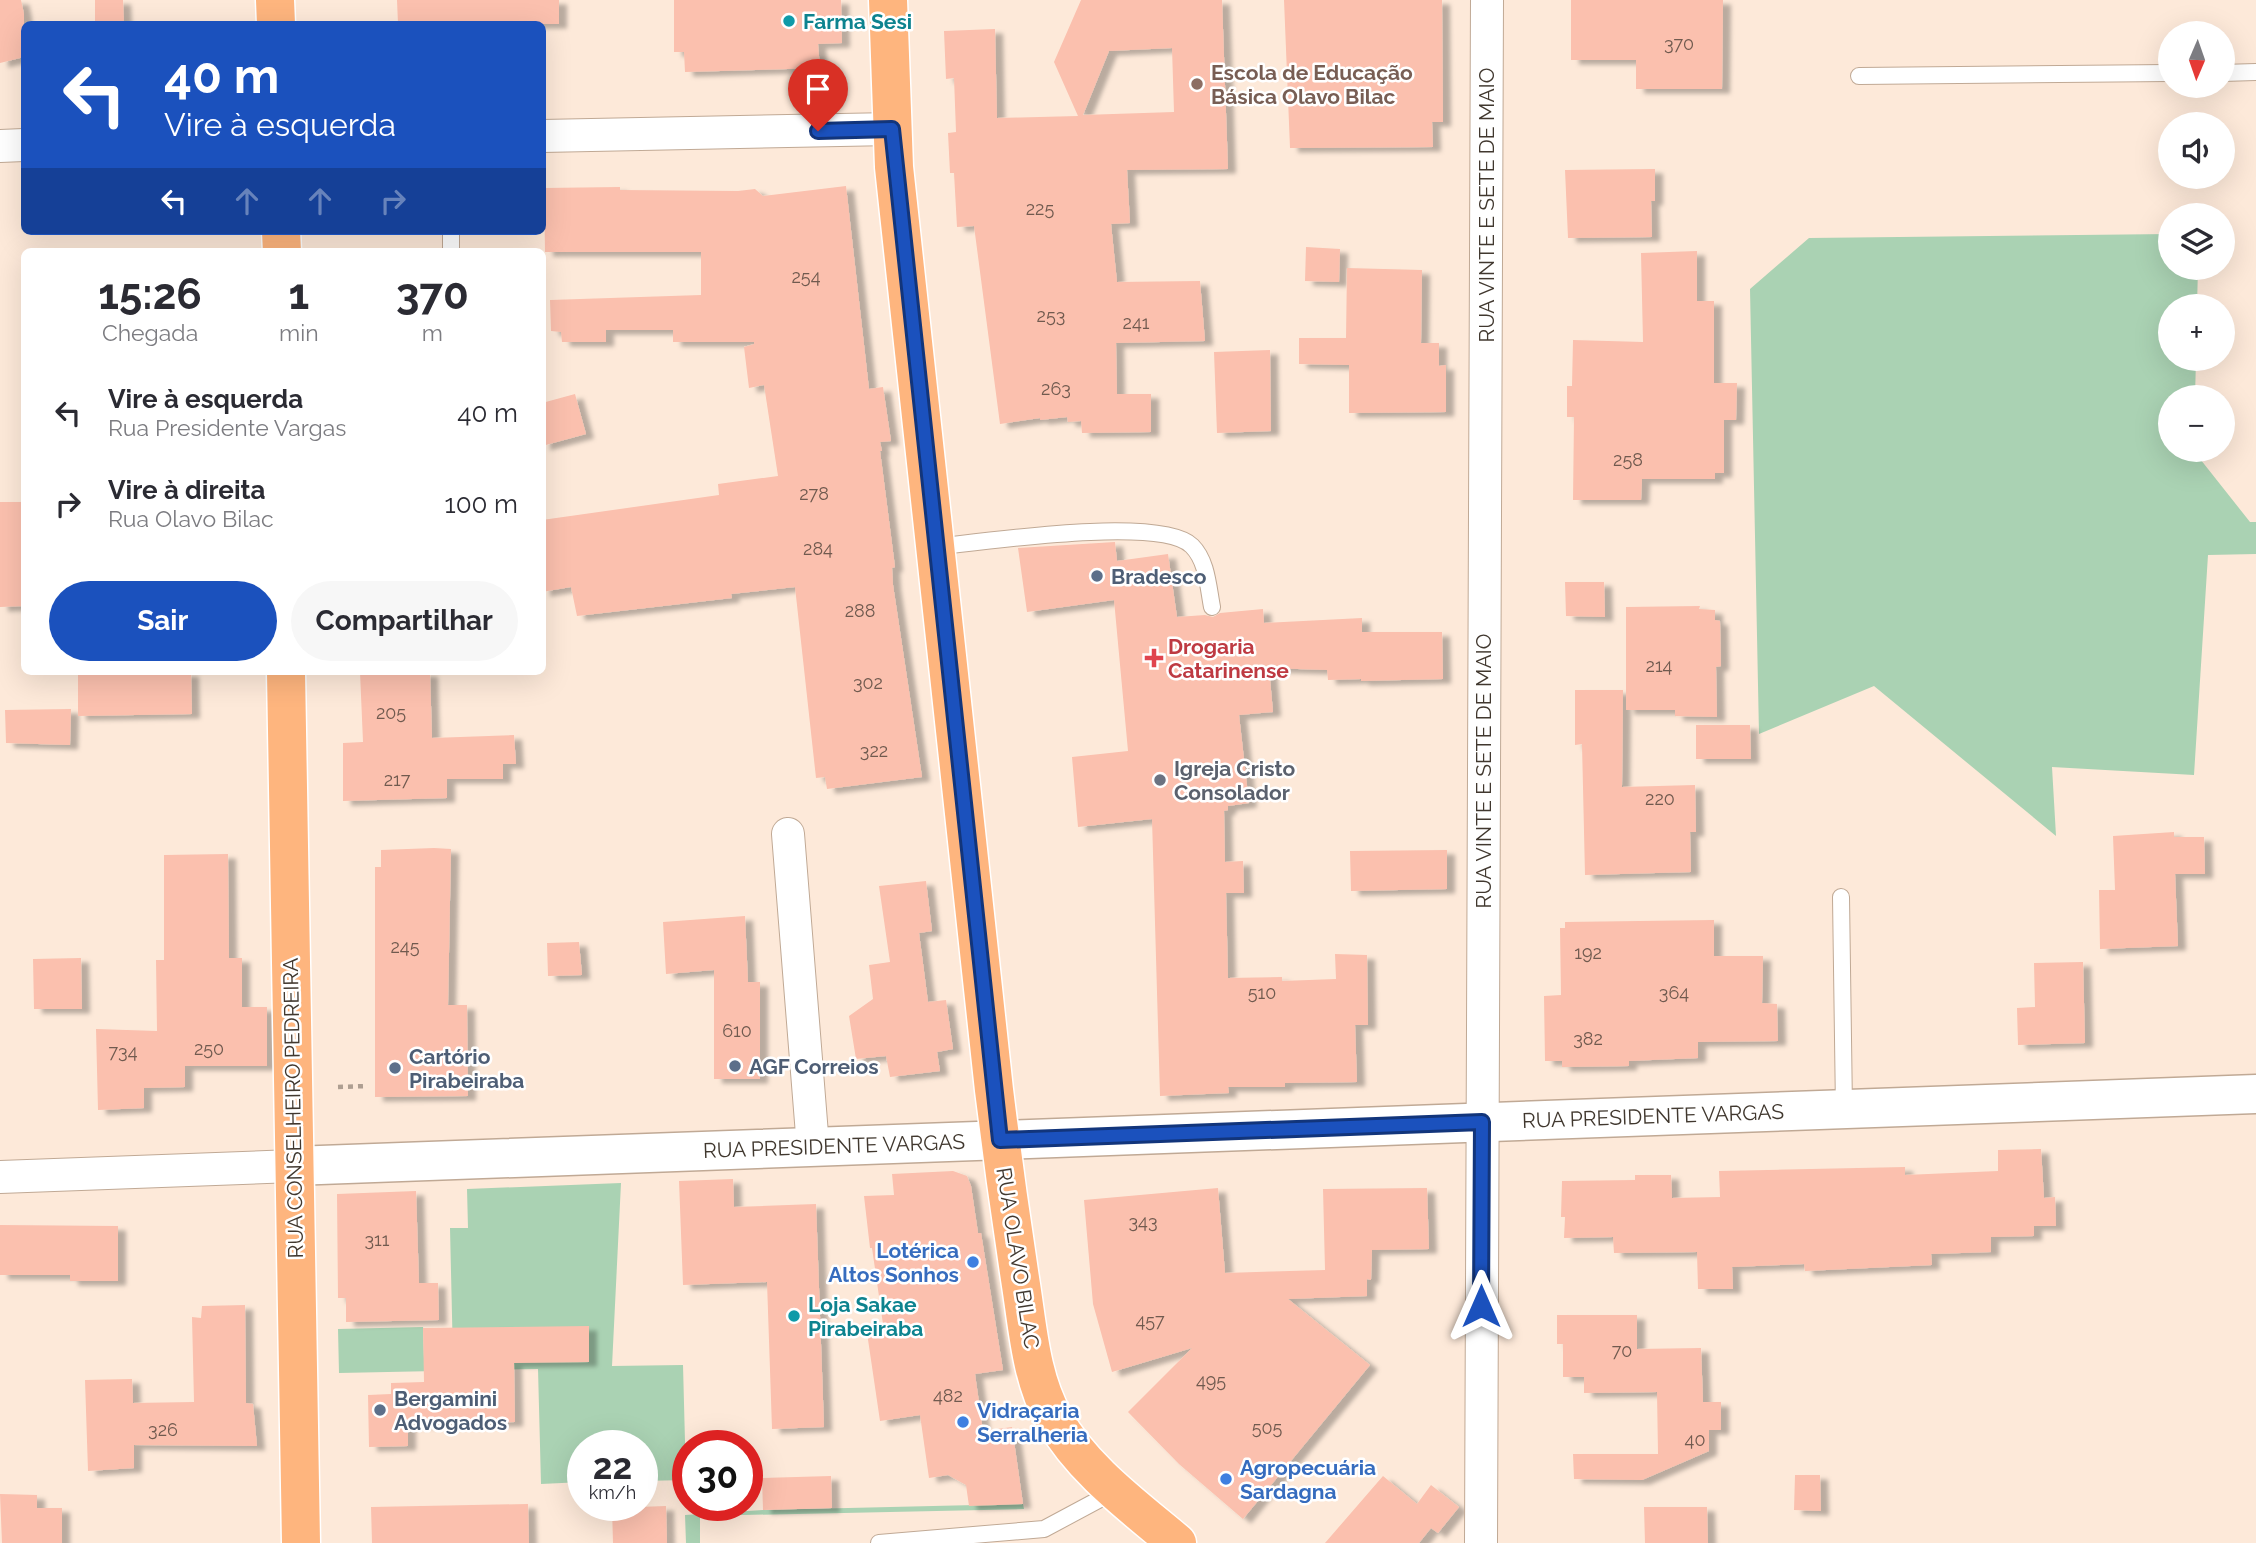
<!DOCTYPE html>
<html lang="pt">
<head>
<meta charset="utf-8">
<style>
  body { margin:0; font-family:Raleway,sans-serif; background:#f7f7f7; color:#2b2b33; height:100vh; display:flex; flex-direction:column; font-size:26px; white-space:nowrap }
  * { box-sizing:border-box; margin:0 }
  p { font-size:23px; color:#7c7c81 }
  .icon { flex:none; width:38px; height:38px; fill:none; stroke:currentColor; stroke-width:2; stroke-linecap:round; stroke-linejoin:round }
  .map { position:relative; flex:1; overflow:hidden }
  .details { position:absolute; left:21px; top:248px; width:525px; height:427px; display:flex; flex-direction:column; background:#fff; border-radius:10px; box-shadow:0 7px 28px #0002 }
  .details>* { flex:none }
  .hud { position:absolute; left:21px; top:21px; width:525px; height:214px; border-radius:10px; box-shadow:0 7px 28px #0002; background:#1b51bd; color:#fff; overflow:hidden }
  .needle { width:46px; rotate:182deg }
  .controls { position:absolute; left:2158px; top:21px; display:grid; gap:14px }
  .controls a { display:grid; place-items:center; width:77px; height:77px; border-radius:50%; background:#fff; box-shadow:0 7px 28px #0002; font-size:35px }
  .speed { position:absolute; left:567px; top:1430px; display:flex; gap:14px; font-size:35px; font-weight:700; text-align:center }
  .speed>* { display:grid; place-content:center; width:91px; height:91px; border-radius:50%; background:#fff; box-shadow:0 7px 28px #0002; line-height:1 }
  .speed small { font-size:18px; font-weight:400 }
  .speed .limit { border:10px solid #d22; background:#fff; color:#111 }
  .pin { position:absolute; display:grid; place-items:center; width:60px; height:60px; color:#fff; margin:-72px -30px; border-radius:50% 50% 50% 0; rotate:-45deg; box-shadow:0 0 7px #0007 }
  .pin .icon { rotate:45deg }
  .me { position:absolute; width:77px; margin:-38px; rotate:0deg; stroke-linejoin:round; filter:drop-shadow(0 0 5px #0008) }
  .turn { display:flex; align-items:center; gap:24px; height:147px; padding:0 28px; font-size:32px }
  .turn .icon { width:91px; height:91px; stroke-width:2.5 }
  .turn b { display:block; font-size:49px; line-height:60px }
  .lanes { display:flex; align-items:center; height:66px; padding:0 28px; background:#0003; justify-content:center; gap:35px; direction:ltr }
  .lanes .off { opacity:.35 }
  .eta { display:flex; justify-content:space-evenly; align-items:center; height:119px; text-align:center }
  .eta b { font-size:42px; font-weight:700; line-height:49px }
  .button { display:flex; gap:14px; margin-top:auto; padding:14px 28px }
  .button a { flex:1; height:80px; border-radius:42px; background:#1b51bd; color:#fff; font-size:28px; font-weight:700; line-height:80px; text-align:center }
  .button a+a { background:#f7f7f7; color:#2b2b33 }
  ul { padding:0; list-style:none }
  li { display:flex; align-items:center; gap:21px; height:91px; padding:0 28px }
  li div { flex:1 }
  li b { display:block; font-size:26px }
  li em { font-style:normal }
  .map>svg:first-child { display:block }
  .green { fill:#aad2b3 }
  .building { fill:#fbc0ae; fill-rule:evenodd; filter:url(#shadow) }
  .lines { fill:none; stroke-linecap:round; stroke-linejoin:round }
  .service-casing { stroke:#c0a995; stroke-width:18 }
  .minor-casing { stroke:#c0a995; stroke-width:34 }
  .tertiary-casing { stroke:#c0a995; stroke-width:41 }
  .primary-casing { stroke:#fff; stroke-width:41 }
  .path { stroke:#ae9e91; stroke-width:4.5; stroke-dasharray:5 5; stroke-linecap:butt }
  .service { stroke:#fff; stroke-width:16 }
  .minor { stroke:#fff; stroke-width:32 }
  .tertiary { stroke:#fff; stroke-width:38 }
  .primary { stroke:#feb57e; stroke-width:38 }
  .route-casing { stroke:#12357b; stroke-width:18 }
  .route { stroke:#1b51bd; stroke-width:12 }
  .culture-dot { fill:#0f9aa8; stroke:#fff; stroke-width:2.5 }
  .education-dot { fill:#8d6e63; stroke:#fff; stroke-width:2.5 }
  .service-dot { fill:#5c6f8a; stroke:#fff; stroke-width:2.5 }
  .health-dot { fill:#e0444e; stroke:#fff; stroke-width:2.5 }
  .worship-dot { fill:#6b7280; stroke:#fff; stroke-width:2.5 }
  .shop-dot { fill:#3f7fe0; stroke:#fff; stroke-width:2.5 }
  .labels { text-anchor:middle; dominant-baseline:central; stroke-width:5; stroke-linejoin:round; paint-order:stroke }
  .number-label { font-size:18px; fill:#705a4f }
  .culture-label { font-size:21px; font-weight:bold; fill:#0d838f; stroke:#fff; text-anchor:start }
  .education-label { font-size:21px; font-weight:bold; fill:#785e54; stroke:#fff; text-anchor:start }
  .street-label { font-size:21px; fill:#41382f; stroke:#fff }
  .service-label { font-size:21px; font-weight:bold; fill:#4e5e75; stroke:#fff; text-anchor:start }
  .health-label { font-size:21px; font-weight:bold; fill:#be3a42; stroke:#fff; text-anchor:start }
  .worship-label { font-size:21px; font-weight:bold; fill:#5b616d; stroke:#fff; text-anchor:start }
  .shop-label { font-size:21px; font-weight:bold; fill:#366cbe; stroke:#fff; text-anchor:start }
</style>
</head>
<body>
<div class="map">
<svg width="2256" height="1543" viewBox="0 0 2256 1543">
  <defs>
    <filter id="shadow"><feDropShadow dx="8" dy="4.5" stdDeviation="2" flood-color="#0004"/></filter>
  </defs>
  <rect width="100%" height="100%" fill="#fde9d9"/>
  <path class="green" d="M2170 234V268H2198L2197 306H2170V359H2196L2195 397H2170V450H2193L2250 522H2256V554L2208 555 2194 775 2052 767 2056 836 1874 686 1759 734 1750 289 1809 238Z
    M621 1183 612 1366 683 1365 686 1480 642 1481V1446H583V1482L541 1484 538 1369 339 1373 338 1329 423 1327 424 1359H453L450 1228H468L467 1189Z
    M1023 1504 1024 1509 700 1516V1543H686L685 1515 763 1510Z"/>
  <path class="building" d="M0 0H21L24 14V57L0 63Z
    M95 0H123L124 24H95Z
    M397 0H559V24H398Z
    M674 0H841L842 43 818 44 820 68 685 72 684 52H674Z
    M1081 0H1222L1228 169 1127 170 1130 223 1111 224 1117 282 1200 281 1205 341 1116 343 1117 394H1151V432L1082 433 1081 421 1068 422 1067 417 1040 420V418L1000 424 974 226 957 227 954 173H950L948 133 956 132 954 78 946 79 944 31 995 29 997 118 1078 116 1054 62ZM1172 48 1174 112 1083 115 1109 51Z
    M1284 0H1442L1443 122H1432L1433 147 1290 148Z
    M1571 0H1723L1722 89H1636V60H1571Z
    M1655 169V201H1651L1652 237 1568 238 1565 170Z
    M846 186 869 389 883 387 891 441 880 442 882 451H880L895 567 892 568 893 585 922 777 827 789 825 777 816 778 795 587 731 594 732 598 577 616 571 587 542 592V520L719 495 718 484 778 476 764 385 749 388 744 347 754 344V342H673V330H606V342H562L561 332 551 331 550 300 701 295V252H545L544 188 620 187V190L738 191 755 189 763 196Z
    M1306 247 1340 249 1339 282 1305 281Z
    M1697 251V301H1714V383H1737L1736 420H1724V473H1715V479H1642L1641 500H1573L1574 417H1567V386H1572L1573 340 1643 342 1641 253Z
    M1347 268 1422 270 1421 343H1439V366L1446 365V412L1349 413V365L1299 364V338H1346Z
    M1270 350 1271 431 1217 433 1214 352Z
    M575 394 586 434 542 446V403Z
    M0 502H24V606L0 607Z
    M1115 542 1117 561 1168 554 1177 617 1205 615 1213 617 1220 613 1263 609 1264 623 1362 618V632H1442L1443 679 1361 681V679L1328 680 1327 670 1269 668 1273 712 1239 715 1249 803 1228 806V810L1224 811 1225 862 1243 861 1244 893H1226L1228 978 1282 977V981L1336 979 1335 954 1367 955 1368 1025H1355L1357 1082 1285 1083V1087H1228L1229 1093 1160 1096 1152 819 1078 827 1072 757 1128 751 1114 600 1027 612 1018 548Z
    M1565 582H1604L1605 617 1566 616Z
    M1700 606 1699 609 1715 610V620L1720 621 1721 666 1716 667 1717 717 1675 716V710H1626V607Z
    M78 672H191L192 714 78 716Z
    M360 672H430L432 738 514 735 516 764H503V779H447V798L343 801V743L363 742Z
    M1575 690H1623L1622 787 1695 785 1696 832H1690L1691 872 1585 875 1582 744 1575 745Z
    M71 709 70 745 6 743 5 710Z
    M1696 725H1750L1751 759H1696Z
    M2174 832V837H2204L2205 874H2175L2178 946 2100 949 2099 890H2115L2113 836Z
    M434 848 451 849 448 1005H467L468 1096 375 1097V867H381V850Z
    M1447 850V889L1351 891 1350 851Z
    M228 854 229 958H242V1007H267V1066H185V1087L144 1088V1108L98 1110 96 1029 157 1031 156 960H164V855Z
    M926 881 932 931 919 933 928 1002 946 1000 953 1049 937 1052 940 1071 890 1077 886 1056 856 1059 849 1016 873 999 869 965 890 962 879 886Z
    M745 916 748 982H760V1079H714V970L666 974 663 922Z
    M1714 920V956H1763L1762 1003 1777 1004 1778 1041 1698 1042V1058L1629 1061V1066L1562 1067V1061H1545L1544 996 1561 995 1560 928H1565V922Z
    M579 942 582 975 548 976 547 943Z
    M81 958 82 1009H34L33 959Z
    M2083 962 2085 1043 2018 1045 2017 1008 2035 1007 2034 963Z
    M2041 1149 2044 1198 2055 1197 2056 1226H2034V1236L1991 1237V1252L1931 1254 1932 1265 1805 1271 1804 1264 1732 1267 1733 1289H1698L1697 1252 1614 1253 1613 1237 1564 1238 1565 1217H1561L1562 1181 1635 1180V1175H1671L1672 1198 1720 1197 1719 1171 1905 1167V1175L1998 1171V1150Z
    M953 1171 967 1176 971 1186 978 1233H981L1003 1370 975 1374 983 1431 1012 1427 1023 1504 969 1506 966 1485 948 1475 929 1478 920 1415 880 1421 866 1326 883 1324 872 1248H870L864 1196 894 1195 892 1174Z
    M733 1179 734 1207 816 1204 824 1427 772 1429 767 1282 683 1285 679 1181Z
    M1218 1188 1225 1273 1325 1270 1323 1189 1427 1188 1429 1249 1372 1250 1371 1280 1367 1279V1296L1288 1299 1370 1365 1243 1519 1179 1464 1128 1412 1192 1348 1112 1372 1093 1304 1084 1200Z
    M416 1191 419 1283H438L439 1320 346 1322V1298H338L337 1194Z
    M0 1225 118 1226V1281H70V1275H0Z
    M245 1305 246 1403 253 1404 257 1446 134 1445V1468L88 1471 85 1380 132 1379 133 1403 194 1402 192 1317 201 1318 202 1306Z
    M1557 1315H1637V1349L1701 1348 1703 1402H1721V1430H1709V1451L1642 1480 1574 1479 1573 1454H1658L1657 1392 1584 1393V1377H1563V1344H1557Z
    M589 1326V1362L514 1363 515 1422 408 1424V1446L369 1447 368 1395 391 1394V1383L424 1382 423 1328Z
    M1795 1475H1820L1821 1511 1794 1510Z
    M831 1476 832 1508 763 1510 762 1478Z
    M1383 1476 1417 1504 1431 1485 1459 1507 1438 1533 1431 1528 1419 1543H1325Z
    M0 1494 37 1495V1508H62V1543H2Z
    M528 1504 529 1543H372L371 1507Z
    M666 1506 667 1543H613L612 1508Z
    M1644 1507H1707L1708 1543H1645Z"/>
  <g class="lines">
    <defs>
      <path id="service" d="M2222 73 2256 72
        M1859 76 2170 73
        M451 252V231
        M935 547C982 542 1161 515 1192 546 1207 561 1208 586 1212 607
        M1841 897 1844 1109
        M879 1543 1044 1529 1115 1491"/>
      <path id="minor" d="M542 136 892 129
        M0 146 24 145
        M788 834 813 1147
        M0 1177 293 1166
        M1481 1543 1487 0"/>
      <path id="tertiary" d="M293 1166 2256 1094"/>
      <path id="primary" d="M275 0 276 24
        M888 0 894 167 994 1090C1002 1155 1011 1220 1021 1285 1028 1330 1031 1378 1054 1419 1082 1469 1133 1506 1177 1543
        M281 231 282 252
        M286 672 301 1543"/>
    </defs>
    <use href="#service" class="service-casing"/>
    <use href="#minor" class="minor-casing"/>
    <use href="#tertiary" class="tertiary-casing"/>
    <use href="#primary" class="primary-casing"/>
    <path class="path" d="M338 1087 368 1086"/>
    <use href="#service" class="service"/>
    <use href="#minor" class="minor"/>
    <use href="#tertiary" class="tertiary"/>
    <use href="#primary" class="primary"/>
  </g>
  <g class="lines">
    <defs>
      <path id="route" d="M818 131 892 129 1000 1140 1482 1122 1481 1306"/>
    </defs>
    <use href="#route" class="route-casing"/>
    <use href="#route" class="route"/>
  </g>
  <g class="culture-dot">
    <circle cx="789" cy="21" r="7"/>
    <circle cx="794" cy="1316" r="7"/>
  </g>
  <circle class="education-dot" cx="1197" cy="84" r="7"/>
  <g class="service-dot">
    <circle cx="1097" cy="576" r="7"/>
    <circle cx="735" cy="1066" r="7"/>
    <circle cx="395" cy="1068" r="7"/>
    <circle cx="380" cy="1410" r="7"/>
  </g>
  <path class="health-dot" d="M1150.5 647.5h7v7h7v7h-7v7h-7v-7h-7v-7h7z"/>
  <circle class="worship-dot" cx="1160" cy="780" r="7"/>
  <g class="shop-dot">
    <circle cx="973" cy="1262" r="7"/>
    <circle cx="963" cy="1422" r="7"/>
    <circle cx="1226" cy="1479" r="7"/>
  </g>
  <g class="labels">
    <g class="number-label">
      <text x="1679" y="43">370</text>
      <text x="1040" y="208">225</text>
      <text x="806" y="276">254</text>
      <text x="1051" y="315">253</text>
      <text x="1136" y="322">241</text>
      <text x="1056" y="388">263</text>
      <text x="1628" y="459">258</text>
      <text x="814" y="493">278</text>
      <text x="818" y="548">284</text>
      <text x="860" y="610">288</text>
      <text x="1659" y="665">214</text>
      <text x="868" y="682">302</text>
      <text x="391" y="712">205</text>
      <text x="874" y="750">322</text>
      <text x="397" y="779">217</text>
      <text x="1660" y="798">220</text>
      <text x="405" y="946">245</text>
      <text x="1588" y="952">192</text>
      <text x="1262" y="992">510</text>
      <text x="1674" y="992">364</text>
      <text x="737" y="1030">610</text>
      <text x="1588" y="1038">382</text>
      <text x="209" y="1048">250</text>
      <text x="123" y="1051">734</text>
      <text x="1143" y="1221">343</text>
      <text x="377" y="1239">311</text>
      <text x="1150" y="1320">457</text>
      <text x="1622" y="1350">70</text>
      <text x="1211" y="1380">495</text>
      <text x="948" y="1395">482</text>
      <text x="1267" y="1427">505</text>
      <text x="163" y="1429">326</text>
      <text x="1695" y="1439">40</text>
    </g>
    <g class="culture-label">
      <text x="803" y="21">Farma Sesi</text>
      <text x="808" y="1304">Loja Sakae<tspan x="808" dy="24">Pirabeiraba</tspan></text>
    </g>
    <g class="education-label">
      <text x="1211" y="72">Escola de Educação<tspan x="1211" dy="24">Básica Olavo Bilac</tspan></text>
    </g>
    <g class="street-label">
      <text transform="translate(1486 205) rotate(-90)">RUA VINTE E SETE DE MAIO</text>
      <text transform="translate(1483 771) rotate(-90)">RUA VINTE E SETE DE MAIO</text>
      <text transform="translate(293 1108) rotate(-91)">RUA CONSELHEIRO PEDREIRA</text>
      <text transform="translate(1653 1116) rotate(-2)">RUA PRESIDENTE VARGAS</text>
      <text transform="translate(834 1146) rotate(-2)">RUA PRESIDENTE VARGAS</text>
      <text transform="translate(1018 1258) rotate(81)">RUA OLAVO BILAC</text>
    </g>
    <g class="service-label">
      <text x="1111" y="576">Bradesco</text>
      <text x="409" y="1056">Cartório<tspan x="409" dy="24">Pirabeiraba</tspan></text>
      <text x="749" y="1066">AGF Correios</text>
      <text x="394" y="1398">Bergamini<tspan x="394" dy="24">Advogados</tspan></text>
    </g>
    <g class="health-label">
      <text x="1168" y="646">Drogaria<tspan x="1168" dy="24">Catarinense</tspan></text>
    </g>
    <g class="worship-label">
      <text x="1174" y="768">Igreja Cristo<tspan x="1174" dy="24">Consolador</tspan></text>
    </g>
    <g class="shop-label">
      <text x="959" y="1250" text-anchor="end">Lotérica<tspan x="959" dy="24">Altos Sonhos</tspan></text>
      <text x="977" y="1410">Vidraçaria<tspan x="977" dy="24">Serralheria</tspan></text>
      <text x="1240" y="1467">Agropecuária<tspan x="1240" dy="24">Sardagna</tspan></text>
    </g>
  </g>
</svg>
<div class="controls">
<a><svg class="needle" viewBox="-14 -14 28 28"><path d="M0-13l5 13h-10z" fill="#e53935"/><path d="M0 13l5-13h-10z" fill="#7c7c81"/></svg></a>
<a><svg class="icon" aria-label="sound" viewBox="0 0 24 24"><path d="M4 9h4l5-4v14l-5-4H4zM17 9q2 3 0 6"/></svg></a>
<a><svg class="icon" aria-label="layers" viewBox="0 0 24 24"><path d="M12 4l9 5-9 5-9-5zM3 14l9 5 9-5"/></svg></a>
<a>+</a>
<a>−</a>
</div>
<div class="speed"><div>22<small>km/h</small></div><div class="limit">30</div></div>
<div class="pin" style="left:818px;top:131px;background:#d93025"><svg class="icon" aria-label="arrive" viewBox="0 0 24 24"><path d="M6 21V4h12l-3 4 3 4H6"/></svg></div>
<svg class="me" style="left:1481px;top:1306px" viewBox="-20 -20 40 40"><path d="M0-17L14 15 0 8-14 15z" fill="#1b51bd" stroke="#fff" stroke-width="4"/></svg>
<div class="hud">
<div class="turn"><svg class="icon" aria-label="left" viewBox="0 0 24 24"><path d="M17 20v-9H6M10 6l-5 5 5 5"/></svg><div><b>40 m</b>Vire à esquerda</div></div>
<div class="lanes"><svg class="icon" aria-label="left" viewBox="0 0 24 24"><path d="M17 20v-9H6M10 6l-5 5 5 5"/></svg><svg class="icon off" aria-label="ahead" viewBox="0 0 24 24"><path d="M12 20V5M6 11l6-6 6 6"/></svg><svg class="icon off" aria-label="ahead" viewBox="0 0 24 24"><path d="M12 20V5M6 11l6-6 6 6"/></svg><svg class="icon off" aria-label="right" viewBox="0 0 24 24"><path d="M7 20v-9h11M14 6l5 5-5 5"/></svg></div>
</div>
<section class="details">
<div class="eta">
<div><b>15:26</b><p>Chegada</p></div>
<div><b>1</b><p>min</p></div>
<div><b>370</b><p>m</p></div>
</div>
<ul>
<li><svg class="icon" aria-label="left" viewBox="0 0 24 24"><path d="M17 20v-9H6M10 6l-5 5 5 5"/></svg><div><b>Vire à esquerda</b><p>Rua Presidente Vargas</p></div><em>40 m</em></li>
<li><svg class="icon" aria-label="right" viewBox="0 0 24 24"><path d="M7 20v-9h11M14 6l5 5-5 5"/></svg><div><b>Vire à direita</b><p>Rua Olavo Bilac</p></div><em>100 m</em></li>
</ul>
<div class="button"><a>Sair</a><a>Compartilhar</a></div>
</section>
</div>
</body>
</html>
